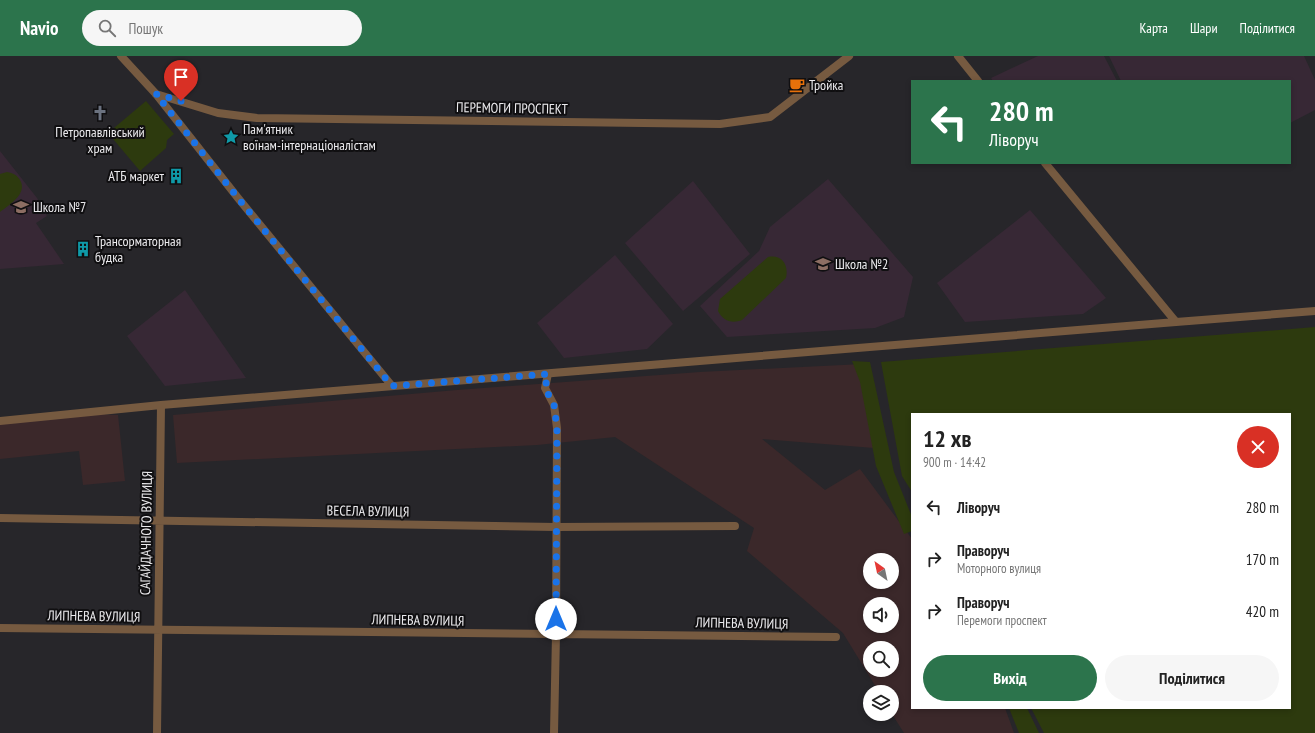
<!DOCTYPE html>
<html lang="uk">
<head>
<meta charset="utf-8">
<style>
  body { margin:0; font-family:"PT Sans Narrow",sans-serif; background:#f6f6f6; color:#222; height:100vh; display:flex; flex-direction:column; font-size:15px; white-space:nowrap }
  * { box-sizing:border-box; margin:0 }
  p { font-size:13px; color:#767676 }
  .icon { flex:none; width:22px; height:22px; fill:none; stroke:currentColor; stroke-width:2; stroke-linecap:round; stroke-linejoin:round }
  .map { position:relative; flex:1; overflow:hidden }
  .drawer { position:absolute; left:911px; top:357px; width:380px; height:296px; display:flex; flex-direction:column; background:#fff; border-radius:0px; box-shadow:0 2px 6px #0003 }
  .drawer>* { flex:none }
  .hud { position:absolute; left:911px; top:24px; width:380px; height:84px; border-radius:0px; box-shadow:0 2px 6px #0003; background:#2c744c; color:#fff; overflow:hidden }
  .needle { width:26px; rotate:327deg }
  .tools { position:absolute; left:863px; top:497px; display:grid; gap:8px }
  .tools a { display:grid; place-items:center; width:36px; height:36px; border-radius:50%; background:#fff; box-shadow:0 2px 6px #0003; font-size:20px }
  .pin { position:absolute; display:grid; place-items:center; width:34px; height:34px; color:#fff; margin:-41px -17px; border-radius:50% 50% 50% 0; rotate:-45deg; box-shadow:0 0 4px #0007 }
  .pin .icon { rotate:45deg }
  .me { position:absolute; width:44px; margin:-22px; rotate:0deg; stroke-linejoin:round; filter:drop-shadow(0 0 3px #0008) }
  .turn { display:flex; align-items:center; gap:14px; height:84px; padding:0 12px; font-size:18px }
  .turn .icon { width:52px; height:52px; stroke-width:2.5 }
  .turn b { display:block; font-size:28px; line-height:34px }
  .round { display:grid; place-items:center; flex:none; width:42px; height:42px; border-radius:21px; background:#f6f6f6 }
  .overview { display:flex; align-items:center; justify-content:space-between; height:68px; padding:0 12px }
  h1 { font-size:24px; font-weight:700; line-height:30px }
  .action { display:flex; gap:8px; margin-top:auto; padding:8px 12px }
  .action a { flex:1; height:46px; border-radius:24px; background:#2c744c; color:#fff; font-size:16px; font-weight:700; line-height:46px; text-align:center }
  .action a+a { background:#f6f6f6; color:#222 }
  ul { padding:0; list-style:none }
  li { display:flex; align-items:center; gap:12px; height:52px; padding:0 12px }
  li div { flex:1 }
  li b { display:block; font-size:15px }
  li em { font-style:normal }
  header { display:flex; align-items:center; gap:24px; box-sizing:border-box; height:56px; padding:0 20px; background:#2c744c; color:#fff }
  header strong { font-size:19px }
  nav { display:flex; gap:22px; margin-inline-start:auto; font-size:14px }
  .search { width:280px; height:36px; background:#f6f6f6; display:flex; align-items:center; gap:10px; box-sizing:border-box; padding:0 14px; border-radius:22px; color:#767676; font-size:15px }
  .map>svg:first-child { display:block }
  .industrial { fill:#3b282a; fill-rule:evenodd }
  .education { fill:#372835 }
  .green { fill:#2d3a0e }
  .lines { fill:none; stroke-linecap:round; stroke-linejoin:round }
  .minor { stroke:#765a40; stroke-width:8 }
  .route { stroke:#1a73e8; stroke-width:7; stroke-dasharray:0 12.6 }
  .labels { text-anchor:middle; dominant-baseline:central; stroke-width:4; stroke-linejoin:round; paint-order:stroke }
  .poi-label { font-size:14px; fill:#ecebee; stroke:#100f11; text-anchor:start }
  .street-label { font-size:14px; fill:#ecebee; stroke:#100f11 }
</style>
</head>
<body>
<header>
<strong>Navio</strong>
<div class="search"><svg class="icon" aria-label="search" viewBox="0 0 24 24"><circle cx="10" cy="10" r="6"/><path d="M15 15l6 6"/></svg>Пошук</div>
<nav><a>Карта</a><a>Шари</a><a>Поділитися</a></nav>
</header>
<div class="map">
<svg width="1315" height="677" viewBox="0 0 1315 677">
  <rect width="100%" height="100%" fill="#27262a"/>
  <path class="industrial" d="M863 308 874 392 762 383 825 434 860 413 912 483V652H1005L1014 677H904L892 658V636H879L843 577 747 495 754 472 615 381 537 389 177 407 173 359 457 334 700 316ZM870 504H892V526H870ZM870 548H892V570H870ZM870 592H892V614H870Z
    M76 357 118 359 125 425 83 429 79 395 0 403V366Z"/>
  <path class="education" d="M1038 0H1104L1117 25H993L991 22Z
    M1109 0H1304L1315 24V54L1290 67V25H1121Z
    M0 95 37 142 47 160 36 167 64 208 0 213Z
    M828 123 913 221 904 261 875 272 727 281 700 250 759 195 770 171Z
    M693 125 750 198 683 255 625 187Z
    M1030 154 1106 242 1083 258 965 266 937 227Z
    M615 199 673 268 647 293 564 302 537 267Z
    M185 234 246 322 165 330 127 280Z"/>
  <path class="green" d="M146 45 174 78 167 84 166 92 140 115 108 77Z
    M7 116C13 117 17 119 20 124 28 138 9 149 0 156V118Z
    M768 201C782 198 789 209 786 222L742 264C732 268 723 265 718 255L720 243Z
    M1315 271V677H1044L1031 652H1290V358H912V436L902 420 881 306Z
    M852 305 870 306 894 416 912 461V475L904 478 876 410 860 326Z
    M1009 652H1027L1039 677H1019Z"/>
  <g class="lines">
    <path class="minor" d="M121 0 156 38 238 142 392 330
      M958 0 978 25
      M156 38 218 57 257 62 720 68 770 61 849 0
      M1176 266 1315 255
      M548 318 545 332 554 349 557 372 556 578 554 677
      M0 365 161 349 1176 266 1045 107
      M0 462 556 471 735 470
      M0 572 836 581
      M157 677 161 349"/>
  </g>
  <g class="lines">
    <path class="route" d="M181 45 156 38 238 142 392 330 548 318 545 332 554 349 557 372 556 563"/>
  </g>
  <defs>
    <symbol id="cafe-bare" viewBox="-9 -9 18 18"><path d="M-5.5-4.5H6V0H3Q3 3.5 0 3.5H-2.5Q-5.5 3.5-5.5 0ZM3-3.2v2h1.7v-2ZM-6 4.5H4V6H-6Z" fill="#e8710a" stroke="#100f11" stroke-width="2.5" paint-order="stroke"/></symbol>
    <symbol id="church-bare" viewBox="-9 -9 18 18"><path d="M-1.2-6h2.4v3.5h3.3v2.4h-3.3V6h-2.4V-.1h-3.3v-2.4h3.3Z" fill="#6b7280" stroke="#100f11" stroke-width="2.5" paint-order="stroke"/></symbol>
    <symbol id="sight-bare" viewBox="-9 -9 18 18"><path d="M0-6L1.8-2.2L6-1.7L2.9 1.2L3.7 5.4L0 3.3L-3.7 5.4L-2.9 1.2L-6-1.7L-1.8-2.2Z" fill="#0f9aa8" stroke="#100f11" stroke-width="2.5" paint-order="stroke"/></symbol>
    <symbol id="building-bare" viewBox="-9 -9 18 18"><path d="M-4-6H4V6H1V3H-1V6H-4ZM-2.5-4.3h1.7v1.8h-1.7ZM.8-4.3h1.7v1.8H.8ZM-2.5-1h1.7V.8h-1.7ZM.8-1h1.7V.8H.8Z" fill="#0f9aa8" stroke="#100f11" stroke-width="2.5" paint-order="stroke"/></symbol>
    <symbol id="school-bare" viewBox="-9 -9 18 18"><path d="M0-5L7-2L0 1L-7-2ZM-4 1L0 2.5L4 1V4Q0 6-4 4Z" fill="#8d6e63" stroke="#100f11" stroke-width="2.5" paint-order="stroke"/></symbol>
  </defs>
  <g fill-rule="evenodd">
    <use href="#cafe-bare" x="786" y="18" width="22" height="22"/>
    <use href="#church-bare" x="89" y="46" width="22" height="22"/>
    <use href="#sight-bare" x="220" y="70" width="22" height="22"/>
    <use href="#building-bare" x="165" y="109" width="22" height="22"/>
    <use href="#school-bare" x="10" y="140" width="22" height="22"/>
    <use href="#building-bare" x="72" y="182" width="22" height="22"/>
    <use href="#school-bare" x="812" y="197" width="22" height="22"/>
  </g>
  <g class="labels">
    <g class="poi-label">
      <text x="809" y="29">Тройка</text>
      <text x="243" y="73">Пам'ятник<tspan x="243" dy="16">воїнам-інтернаціоналістам</tspan></text>
      <text x="100" y="76" text-anchor="middle">Петропавлівський<tspan x="100" dy="16">храм</tspan></text>
      <text x="164" y="120" text-anchor="end">АТБ маркет</text>
      <text x="33" y="151">Школа №7</text>
      <text x="95" y="185">Трансорматорная<tspan x="95" dy="16">будка</tspan></text>
      <text x="835" y="208">Школа №2</text>
    </g>
    <g class="street-label">
      <text transform="translate(512 52) rotate(1)">ПЕРЕМОГИ ПРОСПЕКТ</text>
      <text transform="translate(368 455) rotate(1)">ВЕСЕЛА ВУЛИЦЯ</text>
      <text transform="translate(146 477) rotate(-89)">САГАЙДАЧНОГО ВУЛИЦЯ</text>
      <text transform="translate(94 560) rotate(1)">ЛИПНЕВА ВУЛИЦЯ</text>
      <text transform="translate(418 564) rotate(1)">ЛИПНЕВА ВУЛИЦЯ</text>
      <text transform="translate(742 567) rotate(1)">ЛИПНЕВА ВУЛИЦЯ</text>
    </g>
  </g>
</svg>
<div class="tools">
<a><svg class="needle" viewBox="-14 -14 28 28"><path d="M0-13l5 13h-10z" fill="#e53935"/><path d="M0 13l5-13h-10z" fill="#767676"/></svg></a>
<a><svg class="icon" aria-label="sound" viewBox="0 0 24 24"><path d="M4 9h4l5-4v14l-5-4H4zM17 9q2 3 0 6"/></svg></a>
<a><svg class="icon" aria-label="search" viewBox="0 0 24 24"><circle cx="10" cy="10" r="6"/><path d="M15 15l6 6"/></svg></a>
<a><svg class="icon" aria-label="layers" viewBox="0 0 24 24"><path d="M12 4l9 5-9 5-9-5zM3 14l9 5 9-5"/></svg></a>
</div>
<div class="pin" style="left:181px;top:45px;background:#d93025"><svg class="icon" aria-label="arrive" viewBox="0 0 24 24"><path d="M6 21V4h12l-3 4 3 4H6"/></svg></div>
<svg class="me" style="left:556px;top:563px" viewBox="-20 -20 40 40"><circle r="19" fill="#fff"/><path d="M0-13L10 11 0 6-10 11z" fill="#1a73e8"/></svg>
<div class="hud">
<div class="turn"><svg class="icon" aria-label="left" viewBox="0 0 24 24"><path d="M17 20v-9H6M10 6l-5 5 5 5"/></svg><div><b>280 m</b>Ліворуч</div></div>
</div>
<section class="drawer">
<div class="overview"><div><h1>12 хв</h1><p>900 m · 14:42</p></div><a class="round" style="background:#d93025;color:#fff"><svg class="icon" aria-label="close" viewBox="0 0 24 24"><path d="M6 6l12 12M18 6L6 18"/></svg></a></div>
<ul>
<li><svg class="icon" aria-label="left" viewBox="0 0 24 24"><path d="M17 20v-9H6M10 6l-5 5 5 5"/></svg><div><b>Ліворуч</b></div><em>280 m</em></li>
<li><svg class="icon" aria-label="right" viewBox="0 0 24 24"><path d="M7 20v-9h11M14 6l5 5-5 5"/></svg><div><b>Праворуч</b><p>Моторного вулиця</p></div><em>170 m</em></li>
<li><svg class="icon" aria-label="right" viewBox="0 0 24 24"><path d="M7 20v-9h11M14 6l5 5-5 5"/></svg><div><b>Праворуч</b><p>Перемоги проспект</p></div><em>420 m</em></li>
</ul>
<div class="action"><a>Вихід</a><a>Поділитися</a></div>
</section>
</div>
</body>
</html>
